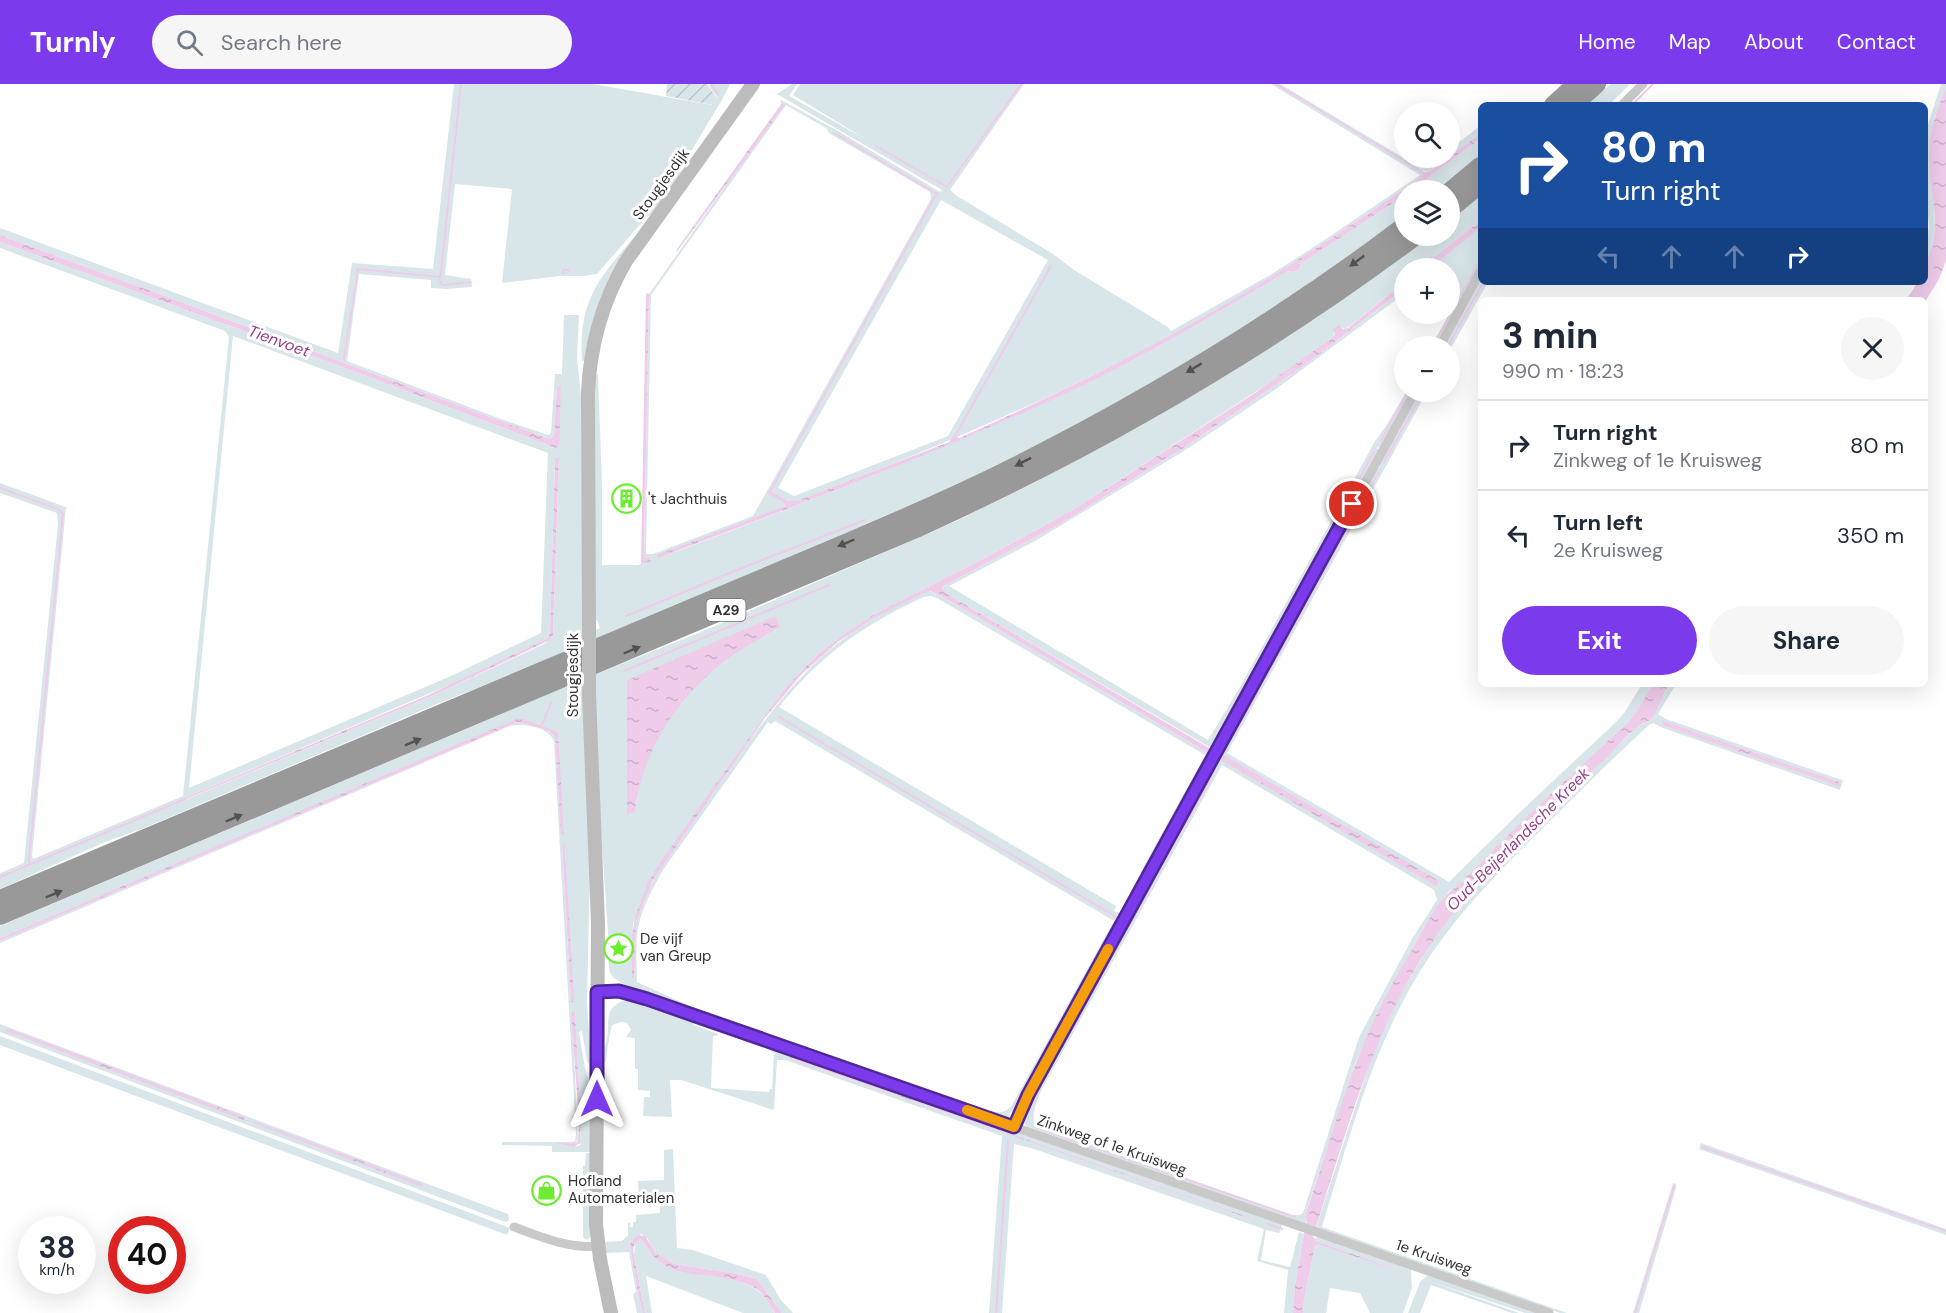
<!DOCTYPE html>
<html lang="en">
<head>
<meta charset="utf-8">
<style>
  body { margin:0; font-family:"DM Sans",sans-serif; background:#f6f6f7; color:#1f2937; height:100vh; display:flex; flex-direction:column; font-size:22px; white-space:nowrap }
  * { box-sizing:border-box; margin:0 }
  p { font-size:20px; color:#747a83 }
  .icon { flex:none; width:33px; height:33px; fill:none; stroke:currentColor; stroke-width:2; stroke-linecap:round; stroke-linejoin:round }
  .map { position:relative; flex:1; overflow:hidden }
  .sheet { position:absolute; left:1478px; top:213px; width:450px; height:390px; display:flex; flex-direction:column; background:#fff; border-radius:9px; box-shadow:0 6px 24px #0002 }
  .sheet>* { flex:none }
  .top-card { position:absolute; left:1478px; top:18px; width:450px; height:183px; border-radius:9px; box-shadow:0 6px 24px #0002; background:#1a4fa0; color:#fff; overflow:hidden }
  .buttons { position:absolute; left:1394px; top:18px; display:grid; gap:12px }
  .buttons a { display:grid; place-items:center; width:66px; height:66px; border-radius:50%; background:#fff; box-shadow:0 6px 24px #0002; font-size:30px }
  .speed { position:absolute; left:18px; top:1132px; display:flex; gap:12px; font-size:30px; font-weight:700; text-align:center }
  .speed>* { display:grid; place-content:center; width:78px; height:78px; border-radius:50%; background:#fff; box-shadow:0 6px 24px #0002; line-height:1 }
  .speed small { font-size:15px; font-weight:400 }
  .speed .limit { border:9px solid #d22; background:#fff; color:#111 }
  .pin { position:absolute; display:grid; place-items:center; width:51px; height:51px; color:#fff; margin:-26px; border:3px solid #fff; border-radius:50%; box-shadow:0 2px 6px #0007 }
  .me { position:absolute; width:66px; margin:-33px; rotate:0deg; stroke-linejoin:round; filter:drop-shadow(0 0 4px #0008) }
  .turn { display:flex; align-items:center; gap:21px; height:126px; padding:0 24px; font-size:27px }
  .turn .icon { width:78px; height:78px; stroke-width:2.5 }
  .turn b { display:block; font-size:42px; line-height:51px }
  .lanes { display:flex; align-items:center; height:57px; padding:0 24px; background:#0003; justify-content:center; gap:30px; direction:ltr }
  .lanes .off { opacity:.35 }
  .round { display:grid; place-items:center; flex:none; width:63px; height:63px; border-radius:32px; background:#f6f6f7 }
  .overview { display:flex; align-items:center; justify-content:space-between; height:102px; padding:0 24px }
  h1 { font-size:36px; font-weight:700; line-height:45px }
  .cta { display:flex; gap:12px; margin-top:auto; padding:12px 24px }
  .cta a { flex:1; height:69px; border-radius:36px; background:#7c3aed; color:#fff; font-size:24px; font-weight:700; line-height:69px; text-align:center }
  .cta a+a { background:#f6f6f7; color:#1f2937 }
  ul { padding:0; list-style:none }
  li { display:flex; align-items:center; gap:18px; height:90px; padding:0 24px; border-top:2px solid #e0e1e3 }
  li div { flex:1 }
  li b { display:block; font-size:22px }
  li em { font-style:normal }
  header { display:flex; align-items:center; gap:36px; box-sizing:border-box; height:84px; padding:0 30px; background:#7c3aed; color:#fff }
  header strong { font-size:28px }
  nav { display:flex; gap:33px; margin-inline-start:auto; font-size:21px }
  .search { width:420px; height:54px; background:#f6f6f7; display:flex; align-items:center; gap:15px; box-sizing:border-box; padding:0 21px; border-radius:33px; color:#747a83; font-size:22px }
  .map>svg:first-child { display:block }
  .grass { fill:#d9e6e9; fill-rule:evenodd }
  .garden { fill:url(#garden-furrows) }
  .water { fill:url(#water-ripples) }
  .lines { fill:none; stroke-linecap:round; stroke-linejoin:round }
  .stream { stroke:#eeccea; stroke-width:2 }
  .street { stroke:#c9c9c9; stroke-width:9 }
  .secondary { stroke:#bcbcbc; stroke-width:14 }
  .highway { stroke:#999; stroke-width:18 }
  .secondary-bridge { stroke:#bcbcbc; stroke-width:14 }
  .oneway { fill:#515151 }
  .route-casing { stroke:#51269a; stroke-width:15 }
  .route { stroke:#7c3aed; stroke-width:10 }
  .slow { stroke:#f59e0b; stroke-width:10 }
  .labels { text-anchor:middle; dominant-baseline:central; stroke-width:6; stroke-linejoin:round; paint-order:stroke }
  .shield { fill:#fff; stroke:#707070; stroke-width:1.5 }
  .shield-label { font-size:14px; font-weight:bold; fill:#323232 }
  .street-label { font-size:15px; fill:#323232; stroke:#fff }
  .poi-label { font-size:15px; fill:#323232; stroke:#fff; text-anchor:start }
  .water-label { font-size:16px; font-style:italic; fill:#983b8c; stroke:#fff }
</style>
</head>
<body>
<header>
<strong>Turnly</strong>
<div class="search"><svg class="icon" aria-label="search" viewBox="0 0 24 24"><circle cx="10" cy="10" r="6"/><path d="M15 15l6 6"/></svg>Search here</div>
<nav><a>Home</a><a>Map</a><a>About</a><a>Contact</a></nav>
</header>
<div class="map">
<svg width="1946" height="1229" viewBox="0 0 1946 1229">
  <defs>
    <pattern id="garden-furrows" width="10" height="10" patternUnits="userSpaceOnUse" patternTransform="scale(1.5)"><rect width="10" height="10" fill="#d9e6e9"/><path d="M-1 1l2-2M0 10L10 0M9 11l2-2" fill="none" stroke="#bbc6c8"/></pattern>
    <pattern id="water-ripples" width="26" height="14" patternUnits="userSpaceOnUse" patternTransform="scale(1.5)"><rect width="26" height="14" fill="#eeccea"/><path d="M2 4q2-2 4 0t4 0M15 11q2-2 4 0t4 0" fill="none" stroke="#cdb0c9"/></pattern>
  </defs>
  <rect width="100%" height="100%" fill="#fff"/>
  <path class="grass" d="M454 0H593L712 21 717 13 709 2 712 0H730L723 14 683 81 680 92 657 125 643 137 597 190 584 192H560L502 199 512 105 455 100 445 191 471 195 472 203 447 205 431 204V196L359 190 347 277 501 335 548 351 551 349 555 290H562L564 231H579L577 274 581 312 583 552 600 544 597 536 595 537V292L598 290 602 401V481H638L651 476 649 474 644 473 649 210 783 21 780 17 781 16 838 47 940 108 942 106 777 10 792 0H797L789 12 867 56 793 11 800 0H1024L950 106 957 112 1053 170 1074 186 1168 243 1171 247 1270 191 1323 157 1420 91 1271 0H1280L1404 74 1417 80 1424 82 1439 74H1449V66L1480 42V50C1470 58 1439 86 1428 87 1422 89 1412 81 1406 78L1422 89 1421 93C1340 149 1258 204 1172 251 1050 316 924 369 795 418L788 417 769 406 768 409 783 418 785 422 659 474C806 418 951 364 1093 296 1160 264 1224 225 1288 187L1294 188 1301 184 1300 181 1302 179 1404 112V132L1281 220 1158 296 1037 363 942 409 490 599 432 622 144 744 105 758 0 805V789L24 779 58 440 57 429 0 409V399L66 423 32 772 33 775 183 712 229 253 225 247 0 164V158L372 294 556 364 561 304 557 303 554 352 550 355 0 151V144L338 269 352 179 433 185ZM786 21 826 44 829 49 930 108 931 115 753 432 653 470H646L651 211ZM941 116 1048 176 948 352 794 412 778 404ZM233 252 548 369 541 549 451 592 189 704ZM559 374 553 551 546 559 434 611 185 716 184 714 454 599 548 554 550 548 555 375Z
    M1610 0H1630L1609 21H1588Z
    M1941 0H1946V2L1935 33 1930 55 1929 76 1934 121 1935 146 1931 167 1925 185 1929 142 1924 89 1925 50Z
    M1480 55V71L1437 106H1412Z
    M1480 112V137L1420 184H1404V198L1351 241 1345 245 1341 243 1335 247 1333 253 1280 292 1076 424 998 467 873 531 851 545 818 570 786 603 737 670 649 798 633 839 632 894 634 893C634 874 632 853 637 834 650 792 679 756 704 721 770 628 817 550 929 507L938 510 1208 669 1211 664 947 510 943 506 942 503 1060 440 1182 365 1305 281 1404 205V210L1276 305 1184 367 1035 457 949 502 1208 656 1240 603 1374 359 1386 342 1406 308H1412L1380 362 1377 364 1378 366 1222 653 1215 661 1146 792 1140 789 1205 671 937 514 931 512 924 513C864 540 820 572 779 623L1116 822 1114 827 1120 830 1121 834 1022 1017 1015 1029 1011 1027 1008 1035H1005L727 939 716 934C701 932 618 902 612 892 607 885 609 872 609 864L621 866 622 862 609 863 600 732 583 613 590 786 587 916 591 984 587 977 582 947 579 948 585 984 590 1001V1068H552V1062L502 1061V1058H572L575 1057 576 1050 554 657C548 643 524 639 510 642L0 859V857L518 638 549 647 555 652 562 751 558 648 519 635 0 854V842L596 590 701 548 952 439 1030 401 1144 340 1224 293 1319 232 1430 152H1449V137ZM780 543C763 553 745 563 729 574 693 599 661 638 646 678 640 694 638 711 635 727L627 596ZM775 637 1114 837 1012 1021C1005 1030 998 1029 988 1026L692 923 637 898C637 880 635 861 638 844 642 823 653 804 663 786L768 638 771 640ZM562 762H565L573 918 571 917ZM572 928 575 929 581 1034 580 1061 574 1063 558 1060V1059H576L578 1055Z
    M1480 144V184L1437 262H1431L1459 213 1449 201V184H1430Z
    M636 151 591 245 584 277H582C578 216 599 194 636 151Z
    M1480 191V198H1488L1449 268V262H1441Z
    M1417 308H1427L1227 669 1449 798 1519 729 1616 638 1625 628 1642 600H1653L1636 628 1627 639 1534 725 1457 802 1449 807 1427 838 1380 923 1355 980 1308 1122 1305 1133 1307 1141 1026 1042 1023 1037 1027 1020 1377 384H1379L1380 381 1379 380ZM1222 681 1434 806 1437 816 1412 855 1359 953 1303 1129 1299 1131H1292L1034 1041C1032 1027 1037 1017 1042 1005Z
    M1669 600H1676L1658 630 1666 635 1842 696 1843 697 1840 706 1663 644 1653 639 1648 642C1615 672 1584 703 1553 734 1497 789 1446 839 1408 908 1368 981 1346 1064 1322 1143L1567 1229H1560L1316 1144 1373 969 1400 911 1429 862 1459 822 1505 772 1637 643 1651 636Z
    M626 916 647 920 719 944V948L694 940V941L718 950 717 952H713L711 1004 769 1008 770 1005H772L774 971 776 970 764 963 728 950 730 948 1281 1140 1282 1144 1269 1140 1281 1145 1279 1149 1266 1146 1261 1176 1290 1183 1299 1148 1304 1150 1295 1201 1293 1229H1284L1288 1186 1257 1177 1264 1145 1034 1065 1014 1060 1002 1229H989L1002 1052 785 976H777L774 1026 681 996H670L672 1033 643 1032 644 1013H650V1007L638 1006V985H635V954L626 953 631 946 627 939 621 938 612 941C609 953 607 965 606 977L605 978C603 969 605 963 607 954 610 936 603 923 626 916ZM790 973 999 1045V1047L789 974ZM1005 1048H1006L1251 1134 1250 1135Z
    M0 940 508 1130 509 1136 506 1138 500 1136 0 948Z
    M0 952 510 1144 507 1151 0 961Z
    M1701 1059 1946 1145V1151L1699 1065Z
    M673 1065 677 1164 693 1166 766 1191 781 1216 793 1229H782L757 1195 738 1190 675 1180 656 1169 647 1154 641 1150 632 1157 630 1162 638 1210 643 1229H637L633 1210 636 1208 629 1168 605 1169V1158L622 1157 628 1151V1139H630V1143H633V1138H636V1131L660 1129 659 1113 639 1114 638 1097 664 1096V1066Z
    M586 1069H590L591 1152 587 1156 583 1153V1082H585Z
    M1673 1099 1676 1100V1104L1639 1229H1633Z
    M1318 1152 1411 1185 1412 1204 1403 1229H1370L1360 1209 1330 1204 1326 1229H1303L1304 1216 1315 1162 1318 1159 1407 1190V1189L1316 1157 1313 1153 1317 1154Z
    M639 1155 642 1156C667 1196 698 1185 737 1197 744 1199 752 1202 758 1207 765 1212 770 1221 775 1229H743L646 1192 652 1229H645L634 1171 635 1159Z
    M1428 1191 1538 1229H1525L1426 1196 1519 1229H1512L1431 1201 1420 1229H1408L1420 1198Z"/>
  <path class="garden" d="M667 0H707L717 14 713 21 666 12Z"/>
  <path class="water" d="M1946 2V177L1939 195 1925 218 1924 216H1906L1918 198H1924C1924 179 1934 163 1935 144 1936 119 1928 94 1929 69 1929 46 1938 24 1946 2Z
    M782 19 785 21 676 169 677 165Z
    M1480 50V55L1412 106H1404V112L1302 179 1300 182 1301 184 1294 188 1288 187C1224 225 1161 263 1094 296 953 364 805 418 658 474L657 471 785 422 783 418 767 409 769 406 788 417H797L949 358 954 351 959 354C1031 322 1102 288 1171 251 1258 204 1340 149 1421 93L1422 89 1405 79 1406 77 1424 88 1430 87Z
    M1480 137V144L1431 184H1420Z
    M0 151 550 355 554 352 557 303H561L559 362 556 364 372 294 0 158Z
    M1404 198V205L1305 281 1182 365 1060 440 942 503 943 506 947 510 1211 665 1208 669 938 510 930 507 922 510 872 535 839 557 801 591 765 634 653 796 636 837 634 894H632V853L635 833 648 798 659 780 737 670 786 603 818 570 851 545 873 531 998 467 1076 424 1255 309 1333 253 1335 250 1333 245 1339 241 1343 245 1348 244Z
    M646 209 649 210 644 473 650 474 651 477 641 480Z
    M555 374H559L553 551 550 556 434 611 184 716V714L426 612 548 554 550 548Z
    M775 532 780 543C762 554 742 564 725 577 676 615 643 666 635 727L627 731V596Z
    M1653 600H1669C1663 611 1659 622 1653 633 1651 637 1646 638 1642 640 1630 647 1619 661 1609 671 1558 720 1505 769 1459 823 1379 917 1350 1038 1313 1153L1316 1157 1407 1189V1190L1318 1160 1315 1162 1304 1216 1303 1229H1293L1295 1201 1304 1150 1307 1139 1305 1133 1307 1126C1325 1073 1340 1018 1361 966 1375 929 1395 894 1415 860 1426 840 1439 814 1457 802L1534 725 1627 639 1636 628Z
    M517 635H523L558 648 564 751H561L555 652 549 647 518 638 0 857V854Z
    M1663 637 1839 698 1841 701 1838 702 1662 641Z
    M1224 671 1439 797 1436 802 1221 676Z
    M562 761H565L574 918H571Z
    M571 928H575L581 1034 580 1059 574 1063 558 1060V1059H576L578 1057 579 1038Z
    M7 944 245 1033 244 1036 6 947Z
    M790 972 999 1045V1047L789 974Z
    M254 1037 423 1100 422 1103 253 1039Z
    M1006 1048 1251 1134 1250 1135 1005 1049Z
    M638 1151 645 1152 656 1169 675 1180 738 1190 757 1195 782 1229H775C770 1221 765 1212 758 1206 752 1202 744 1199 737 1197 696 1185 667 1199 642 1156L640 1155 635 1159 633 1166 645 1229H643L638 1210 630 1162 631 1158Z"/>
  <g class="lines">
    <path class="stream" d="M461 0 440 196 441 200 444 201 471 198
      M711 0 718 10
      M1276 0 1408 79
      M1634 19 1653 0
      M834 49 937 110
      M876 62 947 103 1021 0
      M563 189V186H569
      M1433 262 1480 176
      M1448 262 1483 198
      M344 275 358 185 440 193
      M955 352 1051 182
      M1381 356 1408 308
      M1384 378 1423 308
      M0 404 60 426 63 430 29 775 30 780
      M770 408 937 109
      M626 532 752 480 865 436
      M624 587 829 501
      M779 633 1118 834
      M541 643 551 619
      M1218 650 1374 368
      M1232 654 1378 389
      M1146 784 1202 681
      M0 793 185 715
      M1127 845 1215 686
      M1015 1021 1112 847
      M1029 1027 1037 1007 1121 856
      M1038 1044 1295 1133
      M1702 1063 1946 1147
      M1268 1140 1282 1145
      M996 1229 1008 1058
      M1635 1229 1674 1102"/>
    <path class="street" d="M1622 21 1643 0
      M1440 262 1480 188
      M597 908H622L647 915 1549 1229
      M1014 1043 1028 1011 1415 308
      M514 1143C542 1153 568 1165 598 1162"/>
    <path class="secondary" d="M589 541 588 309C590 262 602 218 626 177L753 0
      M589 610 598 839 596 1140 600 1175 611 1229"/>
    <path class="highway" d="M1553 21 1576 0
      M1574 21 1597 0
      M1449 108 1480 82
      M1449 126 1480 101
      M0 815 850 457C904 434 958 411 1011 384 1149 315 1281 235 1404 142
      M0 832 916 445C1093 365 1261 268 1416 152"/>
    <path class="secondary-bridge" d="M589 541V610"/>
  </g>
  <defs><path id="oneway-solid" d="M-6-.8H1V-3.2L6.5 0L1 3.2V.8H-6Z" transform="scale(1.5)"/></defs>
  <g class="oneway">
    <use href="#oneway-solid" transform="translate(1357 177) rotate(144)"/>
    <use href="#oneway-solid" transform="translate(1194 284) rotate(149)"/>
    <use href="#oneway-solid" transform="translate(1023 378) rotate(153)"/>
    <use href="#oneway-solid" transform="translate(846 459) rotate(157)"/>
    <use href="#oneway-solid" transform="translate(632 566) rotate(-23)"/>
    <use href="#oneway-solid" transform="translate(413 658) rotate(-23)"/>
    <use href="#oneway-solid" transform="translate(234 734) rotate(-23)"/>
    <use href="#oneway-solid" transform="translate(54 810) rotate(-23)"/>
  </g>
  <g class="lines">
    <defs>
      <path id="route" d="M597 1015V908L619 907 647 915 1014 1043 1028 1011 1352 420"/>
    </defs>
    <use href="#route" class="route-casing"/>
    <use href="#route" class="route"/>
    <path class="slow" d="M967 1026 1014 1043 1028 1011 1108 865"/>
  </g>
  <defs>
    <symbol id="building-ring" viewBox="-11 -11 22 22"><circle r="9.5" fill="#fff" stroke="#6eec30" stroke-width="1.5"/><path d="M-4-6H4V6H1V3H-1V6H-4ZM-2.5-4.3h1.7v1.8h-1.7ZM.8-4.3h1.7v1.8H.8ZM-2.5-1h1.7V.8h-1.7ZM.8-1h1.7V.8H.8Z" fill="#6eec30"/></symbol>
    <symbol id="sight-ring" viewBox="-11 -11 22 22"><circle r="9.5" fill="#fff" stroke="#6eec30" stroke-width="1.5"/><path d="M0-6L1.8-2.2L6-1.7L2.9 1.2L3.7 5.4L0 3.3L-3.7 5.4L-2.9 1.2L-6-1.7L-1.8-2.2Z" fill="#6eec30"/></symbol>
    <symbol id="shop-ring" viewBox="-11 -11 22 22"><circle r="9.5" fill="#fff" stroke="#6eec30" stroke-width="1.5"/><path d="M-5-2.5h2.3a2.7 3.5 0 0 1 5.4 0H5L5.5 6h-11ZM-1.5-2.5h3a1.5 2.3 0 0 0-3 0Z" fill="#6eec30"/></symbol>
  </defs>
  <g fill-rule="evenodd">
    <use href="#building-ring" x="610" y="398" width="33" height="33"/>
    <use href="#sight-ring" x="602" y="848" width="33" height="33"/>
    <use href="#shop-ring" x="530" y="1090" width="33" height="33"/>
  </g>
  <g class="labels">
    <rect class="shield" x="706.5" y="515" width="39" height="22" rx="4.5"/>
    <g class="shield-label">
      <text x="726" y="526">A29</text>
    </g>
    <g class="street-label">
      <text transform="translate(661 100) rotate(-54)">Stougjesdijk</text>
      <text transform="translate(573 591) rotate(-90)">Stougjesdijk</text>
      <text transform="translate(1112 1061) rotate(19)">Zinkweg of 1e Kruisweg</text>
      <text transform="translate(1434 1173) rotate(19)">1e Kruisweg</text>
    </g>
    <g class="poi-label">
      <text x="648" y="415">'t Jachthuis</text>
      <text x="640" y="855">De vijf<tspan x="640" dy="17">van Greup</tspan></text>
      <text x="568" y="1097">Hofland<tspan x="568" dy="17">Automaterialen</tspan></text>
    </g>
    <g class="water-label">
      <text transform="translate(279 257) rotate(20)">Tienvoet</text>
      <text transform="translate(1518 755) rotate(-45)">Oud-Beijerlandsche Kreek</text>
    </g>
  </g>
</svg>
<div class="buttons">
<a><svg class="icon" aria-label="search" viewBox="0 0 24 24"><circle cx="10" cy="10" r="6"/><path d="M15 15l6 6"/></svg></a>
<a><svg class="icon" aria-label="layers" viewBox="0 0 24 24"><path d="M12 4l9 5-9 5-9-5zM3 14l9 5 9-5"/></svg></a>
<a>+</a>
<a>−</a>
</div>
<div class="speed"><div>38<small>km/h</small></div><div class="limit">40</div></div>
<div class="pin" style="left:1352px;top:420px;background:#d93025"><svg class="icon" aria-label="arrive" viewBox="0 0 24 24"><path d="M6 21V4h12l-3 4 3 4H6"/></svg></div>
<svg class="me" style="left:597px;top:1015px" viewBox="-20 -20 40 40"><path d="M0-17L14 15 0 8-14 15z" fill="#7c3aed" stroke="#fff" stroke-width="4"/></svg>
<div class="top-card">
<div class="turn"><svg class="icon" aria-label="right" viewBox="0 0 24 24"><path d="M7 20v-9h11M14 6l5 5-5 5"/></svg><div><b>80 m</b>Turn right</div></div>
<div class="lanes"><svg class="icon off" aria-label="left" viewBox="0 0 24 24"><path d="M17 20v-9H6M10 6l-5 5 5 5"/></svg><svg class="icon off" aria-label="ahead" viewBox="0 0 24 24"><path d="M12 20V5M6 11l6-6 6 6"/></svg><svg class="icon off" aria-label="ahead" viewBox="0 0 24 24"><path d="M12 20V5M6 11l6-6 6 6"/></svg><svg class="icon" aria-label="right" viewBox="0 0 24 24"><path d="M7 20v-9h11M14 6l5 5-5 5"/></svg></div>
</div>
<section class="sheet">
<div class="overview"><div><h1>3 min</h1><p>990 m · 18:23</p></div><a class="round"><svg class="icon" aria-label="close" viewBox="0 0 24 24"><path d="M6 6l12 12M18 6L6 18"/></svg></a></div>
<ul>
<li><svg class="icon" aria-label="right" viewBox="0 0 24 24"><path d="M7 20v-9h11M14 6l5 5-5 5"/></svg><div><b>Turn right</b><p>Zinkweg of 1e Kruisweg</p></div><em>80 m</em></li>
<li><svg class="icon" aria-label="left" viewBox="0 0 24 24"><path d="M17 20v-9H6M10 6l-5 5 5 5"/></svg><div><b>Turn left</b><p>2e Kruisweg</p></div><em>350 m</em></li>
</ul>
<div class="cta"><a>Exit</a><a>Share</a></div>
</section>
</div>
</body>
</html>
